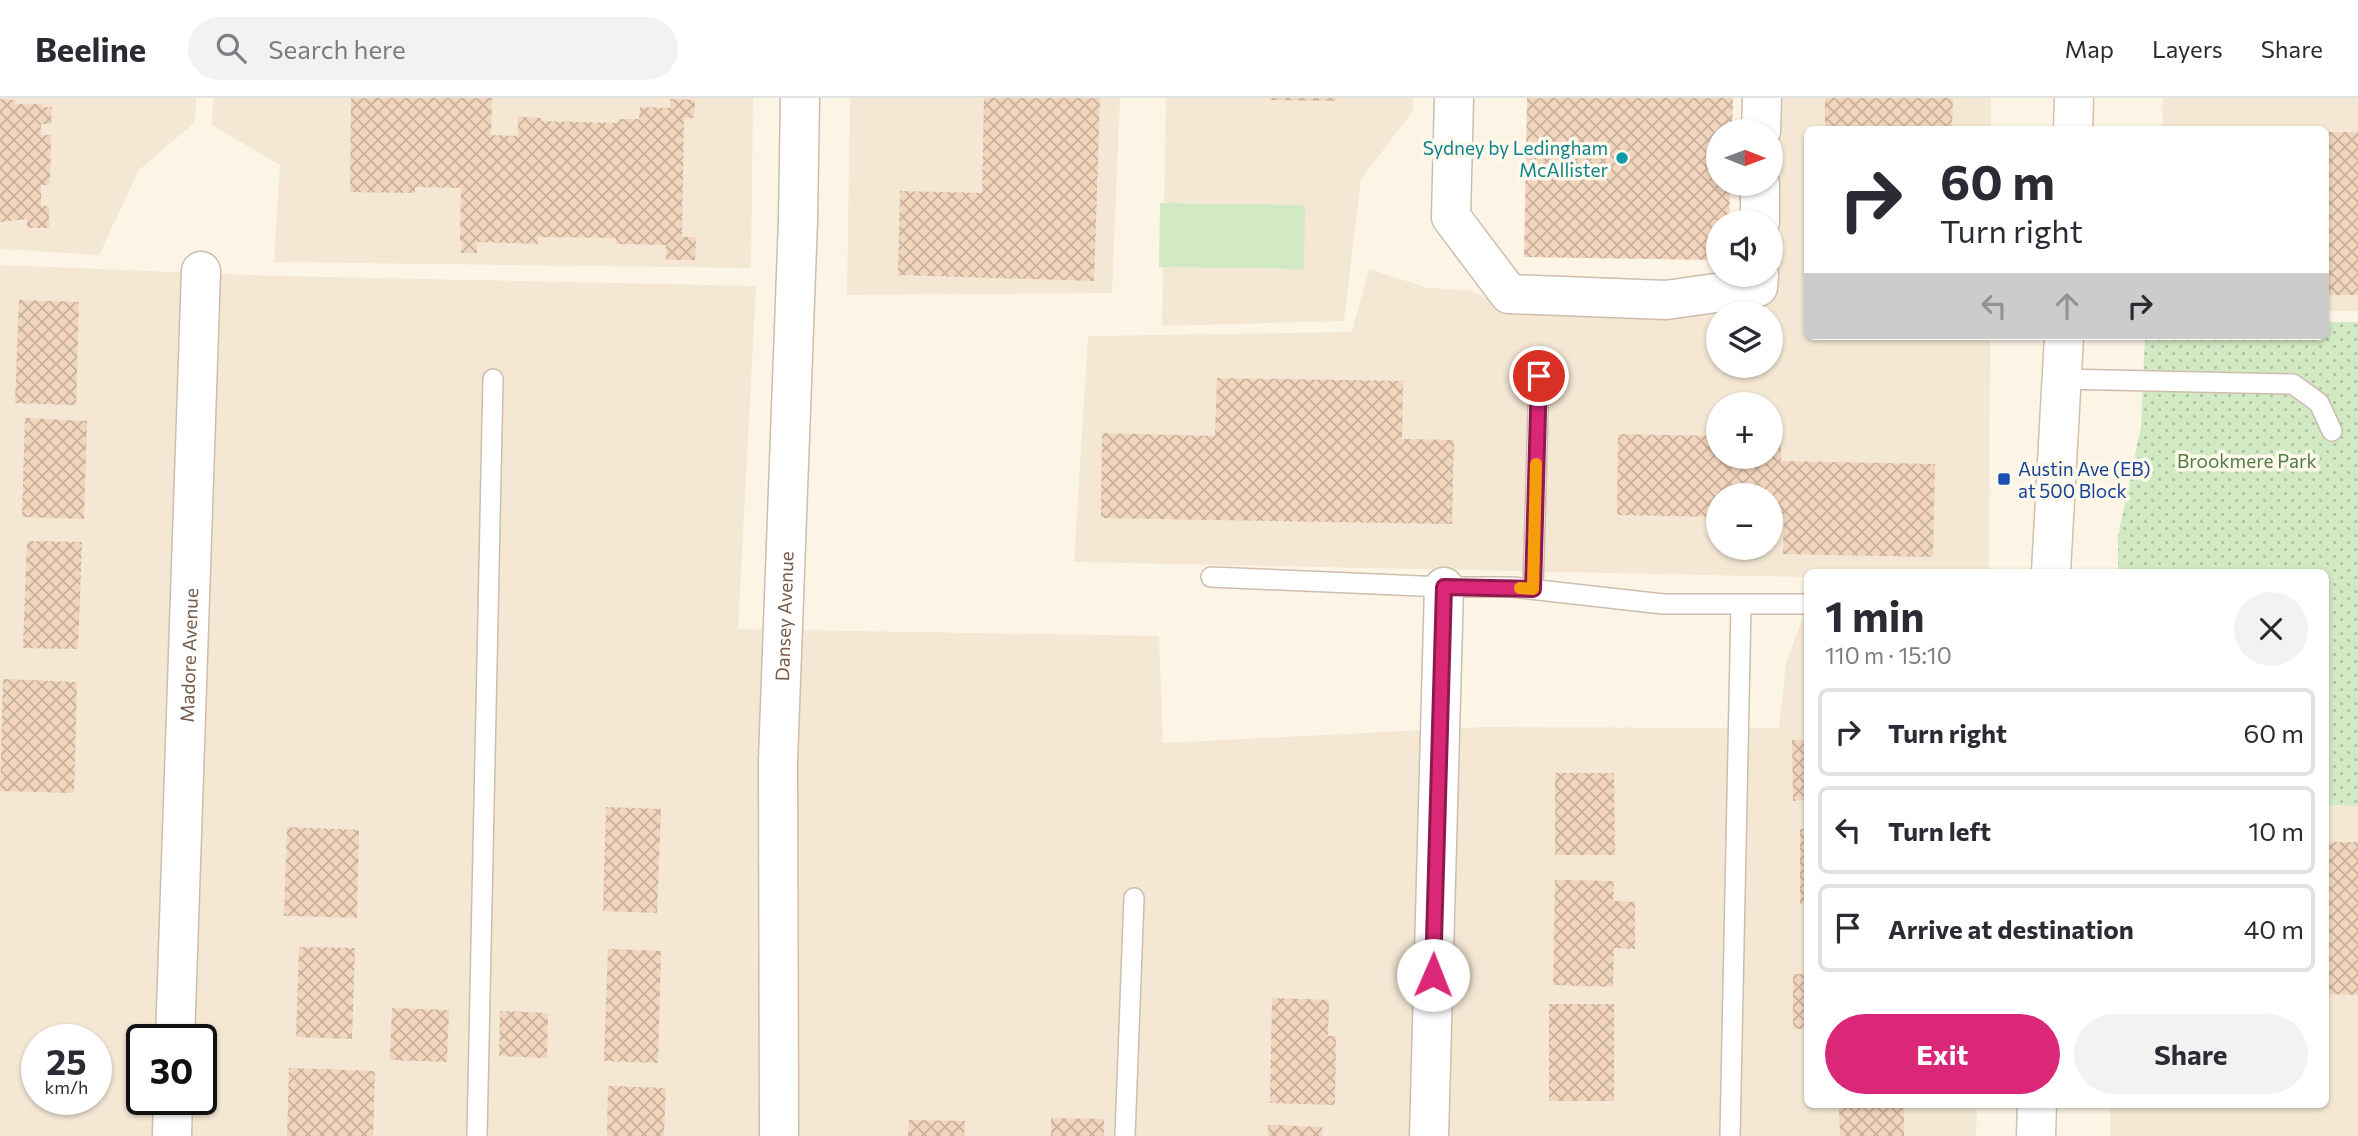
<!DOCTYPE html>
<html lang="en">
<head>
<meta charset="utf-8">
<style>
  body { margin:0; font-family:Commissioner,sans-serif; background:#f2f2f3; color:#2b2b33; height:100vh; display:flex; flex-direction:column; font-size:26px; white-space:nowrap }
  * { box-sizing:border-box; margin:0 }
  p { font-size:23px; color:#7c7c81 }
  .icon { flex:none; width:38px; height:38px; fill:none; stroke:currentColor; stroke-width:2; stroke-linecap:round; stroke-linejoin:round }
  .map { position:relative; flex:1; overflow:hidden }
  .drawer { position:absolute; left:1804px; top:471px; width:525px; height:539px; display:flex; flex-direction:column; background:#fff; border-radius:10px; box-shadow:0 2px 5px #0004 }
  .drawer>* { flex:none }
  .guide { position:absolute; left:1804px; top:28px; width:525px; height:214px; border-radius:10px; box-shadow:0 2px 5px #0004; background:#fff; color:#2b2b33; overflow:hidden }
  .needle { width:46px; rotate:91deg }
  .buttons { position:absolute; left:1706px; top:21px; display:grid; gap:14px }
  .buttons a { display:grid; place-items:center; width:77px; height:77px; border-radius:50%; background:#fff; box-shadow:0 2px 5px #0004; font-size:35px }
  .speed { position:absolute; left:21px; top:926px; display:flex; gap:14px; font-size:35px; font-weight:700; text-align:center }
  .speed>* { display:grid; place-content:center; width:91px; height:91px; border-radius:50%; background:#fff; box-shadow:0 2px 5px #0004; line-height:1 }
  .speed small { font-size:18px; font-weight:400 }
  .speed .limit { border:4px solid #111; border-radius:10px; background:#fff; color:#111 }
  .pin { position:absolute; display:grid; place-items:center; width:60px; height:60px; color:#fff; margin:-30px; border:4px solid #fff; border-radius:50%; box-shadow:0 2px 7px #0007 }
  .me { position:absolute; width:77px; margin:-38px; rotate:1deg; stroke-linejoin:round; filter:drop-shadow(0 0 5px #0008) }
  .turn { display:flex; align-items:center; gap:24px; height:147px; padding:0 21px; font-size:32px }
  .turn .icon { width:91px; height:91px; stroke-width:2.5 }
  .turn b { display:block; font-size:49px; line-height:60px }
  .lanes { display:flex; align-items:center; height:66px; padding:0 21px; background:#0003; justify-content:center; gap:35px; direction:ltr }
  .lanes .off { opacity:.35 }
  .round { display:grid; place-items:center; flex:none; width:74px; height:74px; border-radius:37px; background:#f2f2f3 }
  .headline { display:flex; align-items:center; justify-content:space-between; height:119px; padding:0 21px }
  h1 { font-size:42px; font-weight:700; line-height:52px }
  .cta { display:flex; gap:14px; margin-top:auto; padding:14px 21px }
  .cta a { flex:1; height:80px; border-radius:42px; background:#db2777; color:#fff; font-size:28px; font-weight:700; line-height:80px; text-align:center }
  .cta a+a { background:#f2f2f3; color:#2b2b33 }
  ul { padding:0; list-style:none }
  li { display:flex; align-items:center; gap:21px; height:88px; margin:0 14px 10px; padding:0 7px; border:4px solid #e1e1e2; border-radius:10px }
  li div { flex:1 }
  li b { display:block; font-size:26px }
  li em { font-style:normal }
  header { display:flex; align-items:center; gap:42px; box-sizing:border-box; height:98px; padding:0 35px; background:#fff; border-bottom:2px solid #e1e1e2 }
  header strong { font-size:33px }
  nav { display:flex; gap:38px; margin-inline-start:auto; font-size:24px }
  .search { width:490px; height:63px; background:#f2f2f3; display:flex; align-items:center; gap:18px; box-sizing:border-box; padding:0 24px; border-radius:38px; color:#7c7c81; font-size:26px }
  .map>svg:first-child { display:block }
  .residential { fill:#f4e7d4; fill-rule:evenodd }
  .park { fill:url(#park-dots) }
  .garden { fill:#d2eac4 }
  .building { fill:url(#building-cross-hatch) }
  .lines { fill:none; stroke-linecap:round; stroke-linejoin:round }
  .lane-casing { stroke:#cebdac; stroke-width:22 }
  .street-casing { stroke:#cebdac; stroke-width:41 }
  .secondary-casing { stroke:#d3bfac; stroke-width:41 }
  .lane { stroke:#fff; stroke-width:19 }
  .street { stroke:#fff; stroke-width:38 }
  .secondary { stroke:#fff; stroke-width:38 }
  .route-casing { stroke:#8e194d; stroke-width:18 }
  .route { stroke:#db2777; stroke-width:12 }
  .slow { stroke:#f59e0b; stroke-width:12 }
  .culture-dot { fill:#0f9aa8; stroke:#fff9ec; stroke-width:2.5 }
  .transit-dot { fill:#1a4fb4; stroke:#fff9ec; stroke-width:2.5 }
  .labels { text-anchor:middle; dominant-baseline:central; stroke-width:7; stroke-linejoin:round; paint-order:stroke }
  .culture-label { font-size:19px; fill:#0d838f; stroke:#fff9ec; text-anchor:end }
  .park-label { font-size:19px; fill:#507c42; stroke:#fff9ec }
  .transit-label { font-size:19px; fill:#164399; stroke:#fff9ec; text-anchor:start }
  .street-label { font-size:19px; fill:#765c4a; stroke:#fff9ec }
</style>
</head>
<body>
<header>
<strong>Beeline</strong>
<div class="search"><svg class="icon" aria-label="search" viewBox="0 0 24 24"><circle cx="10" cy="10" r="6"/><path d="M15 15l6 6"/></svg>Search here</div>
<nav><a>Map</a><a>Layers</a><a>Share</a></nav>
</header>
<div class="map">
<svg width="2358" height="1038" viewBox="0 0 2358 1038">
  <defs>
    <pattern id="park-dots" width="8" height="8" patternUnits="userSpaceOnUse" patternTransform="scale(1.75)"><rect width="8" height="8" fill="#d2eac4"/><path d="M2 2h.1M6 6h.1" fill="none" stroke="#afc1a1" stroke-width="1.8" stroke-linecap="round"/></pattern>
    <pattern id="building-cross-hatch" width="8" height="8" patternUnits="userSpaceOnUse" patternTransform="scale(1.75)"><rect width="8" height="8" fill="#f2d5bd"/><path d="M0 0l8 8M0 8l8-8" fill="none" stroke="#c9b09c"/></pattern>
  </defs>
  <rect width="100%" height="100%" fill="#fcf5e6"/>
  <path class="residential" d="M0 0H196L195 24 139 72 99 157 0 151Z
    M213 0H753L751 170 274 164 280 67 212 27Z
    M850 0H1120L1112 195 847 197Z
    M1166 0H1413V13L1361 81 1344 223 1162 228Z
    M1763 0H1991V31L1808 32V238H1990L1989 474H1808V479L1074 464 1088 238 1352 234 1369 171 1428 190 1469 192 1517 214 1593 218 1718 215V268H1771V215H1729L1771 177V33ZM1718 306H1771V359H1718ZM1718 397H1771V450H1718Z
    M2163 0H2358V213H2326V32H2162Z
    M0 167 278 178 756 188 738 531 1159 538 1163 645 1483 629 1779 630 1786 564 1804 517 1808 518V1006H1977L1976 1038H0ZM37 942H96V1001H37ZM142 942H201V1001H142Z
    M2326 707 2358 708V1038H2110V1006H2326Z"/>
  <path class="park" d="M2326 224H2358V708L2326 707V474H2118V438L2141 329 2145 238H2326Z"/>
  <path class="garden" d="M1160 105 1305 107 1304 171 1159 169Z"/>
  <path class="building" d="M351 0H492L491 37 518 38V19L541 20V23L618 25 619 21H639L640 9 670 10V1L695 2 694 20H684L682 139H696L695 162H666V147L616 146V140L538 139V146L477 144V155H461L462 144H460L461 90 415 89V95L350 94Z
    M984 0H1100L1094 183 898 177 900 93 982 95Z
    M1270 0H1336V3L1270 2Z
    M1527 0H1733L1732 33H1718V86H1730L1729 124H1718V158L1714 162 1524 159Z
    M1825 0H1953L1952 32H1825Z
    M0 1 15 2V6H42V9H52L51 26H41V37H51L50 87H41V108H49V130H27V121L0 124Z
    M2326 34H2358V197H2326Z
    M19 202 79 204 76 307 15 305Z
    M1217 280 1403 283 1402 341 1454 342 1452 426 1101 420 1102 335 1215 338Z
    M25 320 87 323 84 421 22 419Z
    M1618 336 1718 338V359H1771V339L1781 340V363L1935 366 1933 459 1783 456 1784 421 1771 420V397H1718V419L1617 417Z
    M27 443 82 444 78 551 23 550Z
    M3 581 77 584 74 695 0 693Z
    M1792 642H1808V702L1793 703Z
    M1555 675H1614L1615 757H1555Z
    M606 709 661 711 657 815 603 813Z
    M287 729 359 732 357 820 284 818Z
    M1800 731H1808V806H1800Z
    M2326 744H2358V897L2326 896Z
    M1555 782 1614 783 1613 803 1635 804V851L1614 850 1613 889 1553 887Z
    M299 849 355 850 352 941 296 939Z
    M608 851 661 853 658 965 604 963Z
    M1793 876H1808V931H1793Z
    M1272 900 1329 902 1328 938H1336L1335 1007 1270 1005Z
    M1549 906H1614V1003H1549Z
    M392 910 449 912 447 964 390 962Z
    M500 913 548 915 547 960 499 958Z
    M289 970 375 973 373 1038H287Z
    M608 988 666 990 664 1038H607Z
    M1839 1008H1904V1038H1840Z
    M1051 1020 1104 1021V1038H1051Z
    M909 1022 965 1023 964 1038H908Z
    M1268 1027 1322 1029V1038H1268Z"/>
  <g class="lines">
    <defs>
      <path id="lane" d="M2062 281 2293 286 2319 305 2332 333
        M1211 479 1444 489H1512L1663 506H1808
        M1533 491 1539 278
        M477 1038 493 281
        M1125 1038 1134 800
        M1730 1038 1741 507"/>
      <g id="street">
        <path d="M1454 0 1451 119 1509 196 1666 202 1758 189 1759 177"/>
        <path d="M1761 33 1762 0"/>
        <path d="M1760 124V86"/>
        <path id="s1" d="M175 942 201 173"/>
        <path d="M172 1038 173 1001"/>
        <path id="s2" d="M779 1038 778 662 798 122 800 0"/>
        <path d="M1429 1038 1444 489"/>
      </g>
      <path id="secondary" d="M2073 32 2074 0
        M2051 474 2064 238
        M2036 1038 2037 1006"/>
    </defs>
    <use href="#lane" class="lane-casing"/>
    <use href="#street" class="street-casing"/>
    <use href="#secondary" class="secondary-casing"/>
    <use href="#lane" class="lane"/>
    <use href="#street" class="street"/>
    <use href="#secondary" class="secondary"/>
  </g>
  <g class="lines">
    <defs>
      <path id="route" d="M1433 877 1444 489 1533 491 1539 278"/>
    </defs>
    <use href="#route" class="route-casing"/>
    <use href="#route" class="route"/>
    <path class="slow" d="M1520 490 1533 491 1536 366"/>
  </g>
  <circle class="culture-dot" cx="1622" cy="60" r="7"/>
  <rect class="transit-dot" x="1997" y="374" width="14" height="14" rx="3.5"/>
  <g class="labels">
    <g class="culture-label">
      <text x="1608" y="49">Sydney by Ledingham<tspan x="1608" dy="22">McAllister</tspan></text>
    </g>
    <g class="park-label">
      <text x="2247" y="362">Brookmere Park</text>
    </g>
    <g class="transit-label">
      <text x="2018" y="370">Austin Ave (EB)<tspan x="2018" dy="22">at 500 Block</tspan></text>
    </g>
    <g class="street-label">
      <text stroke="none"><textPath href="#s2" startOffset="520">Dansey Avenue</textPath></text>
      <text stroke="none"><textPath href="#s1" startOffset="385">Madore Avenue</textPath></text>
    </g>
  </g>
</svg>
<div class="buttons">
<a><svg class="needle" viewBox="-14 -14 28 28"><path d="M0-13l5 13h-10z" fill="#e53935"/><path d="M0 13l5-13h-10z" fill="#7c7c81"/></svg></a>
<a><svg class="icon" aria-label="sound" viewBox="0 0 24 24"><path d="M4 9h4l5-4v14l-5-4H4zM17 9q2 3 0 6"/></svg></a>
<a><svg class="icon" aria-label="layers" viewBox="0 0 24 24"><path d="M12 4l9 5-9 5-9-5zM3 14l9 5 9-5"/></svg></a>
<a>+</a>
<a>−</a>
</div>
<div class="speed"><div>25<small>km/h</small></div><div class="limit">30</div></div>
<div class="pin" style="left:1539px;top:278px;background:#d93025"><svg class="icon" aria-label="arrive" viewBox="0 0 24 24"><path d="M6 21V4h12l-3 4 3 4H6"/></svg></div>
<svg class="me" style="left:1433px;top:877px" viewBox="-20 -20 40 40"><circle r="19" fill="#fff"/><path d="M0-13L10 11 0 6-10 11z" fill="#db2777"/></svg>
<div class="guide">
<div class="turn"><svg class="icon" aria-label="right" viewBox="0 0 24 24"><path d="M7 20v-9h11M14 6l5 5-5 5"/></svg><div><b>60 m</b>Turn right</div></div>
<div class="lanes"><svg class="icon off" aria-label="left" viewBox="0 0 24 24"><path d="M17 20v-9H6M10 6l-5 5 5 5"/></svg><svg class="icon off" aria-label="ahead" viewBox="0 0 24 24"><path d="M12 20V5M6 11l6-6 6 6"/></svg><svg class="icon" aria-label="right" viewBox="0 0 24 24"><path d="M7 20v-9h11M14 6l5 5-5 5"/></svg></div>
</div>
<section class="drawer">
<div class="headline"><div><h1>1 min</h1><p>110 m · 15:10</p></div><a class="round"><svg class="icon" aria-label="close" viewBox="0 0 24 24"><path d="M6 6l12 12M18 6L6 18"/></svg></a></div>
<ul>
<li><svg class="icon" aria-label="right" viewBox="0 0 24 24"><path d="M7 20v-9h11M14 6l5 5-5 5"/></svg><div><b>Turn right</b></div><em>60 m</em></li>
<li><svg class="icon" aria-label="left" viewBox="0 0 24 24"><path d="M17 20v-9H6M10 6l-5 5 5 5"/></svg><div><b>Turn left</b></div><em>10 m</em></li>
<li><svg class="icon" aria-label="arrive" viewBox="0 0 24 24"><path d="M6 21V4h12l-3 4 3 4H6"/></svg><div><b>Arrive at destination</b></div><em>40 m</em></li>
</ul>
<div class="cta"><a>Exit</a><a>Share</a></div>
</section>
</div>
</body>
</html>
